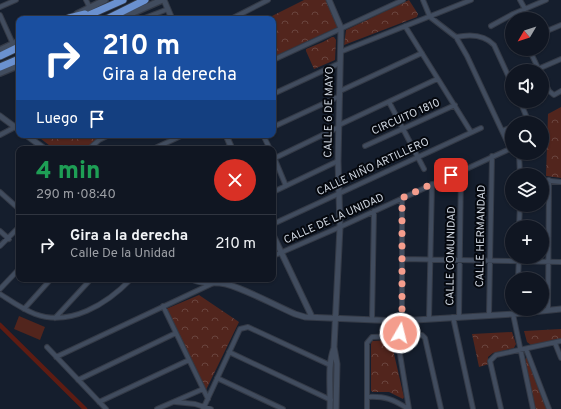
<!DOCTYPE html>
<html lang="es">
<head>
<meta charset="utf-8">
<style>
  body { margin:0; font-family:Overpass,sans-serif; background:#191f2a; color:#f1f3f6; height:100vh; display:flex; flex-direction:column; font-size:15px; white-space:nowrap }
  * { box-sizing:border-box; margin:0 }
  p { font-size:13px; color:#9c9fa5 }
  .icon { flex:none; width:22px; height:22px; fill:none; stroke:currentColor; stroke-width:2; stroke-linecap:round; stroke-linejoin:round }
  .map { position:relative; flex:1; overflow:hidden }
  .panel { position:absolute; left:16px; top:146px; width:260px; height:136px; display:flex; flex-direction:column; background:#101622; border-radius:8px; box-shadow:0 1px 3px #0004,0 0 0 1px #303540 }
  .panel>* { flex:none }
  .hud { position:absolute; left:16px; top:16px; width:260px; height:122px; border-radius:8px; box-shadow:0 1px 3px #0004,0 0 0 1px #303540; background:#1a4fa0; color:#fff; overflow:hidden }
  .needle { width:26px; rotate:231deg }
  .tools { position:absolute; left:505px; top:12px; display:grid; gap:8px }
  .tools a { display:grid; place-items:center; width:44px; height:44px; border-radius:50%; background:#101622; box-shadow:0 1px 3px #0004,0 0 0 1px #303540; font-size:20px }
  .pin { position:absolute; display:grid; place-items:center; width:34px; height:34px; color:#fff; margin:-17px; border-radius:8px; box-shadow:0 2px 6px #0006 }
  .me { position:absolute; width:44px; margin:-22px; rotate:8deg; stroke-linejoin:round; filter:drop-shadow(0 0 3px #0008) }
  .turn { display:flex; align-items:center; gap:14px; height:84px; padding:0 20px; font-size:18px }
  .turn .icon { width:52px; height:52px; stroke-width:2.5 }
  .turn b { display:block; font-size:28px; line-height:34px }
  .then { display:flex; align-items:center; height:38px; padding:0 20px; background:#0003; gap:8px; font-size:15px }
  .round { display:grid; place-items:center; flex:none; width:42px; height:42px; border-radius:21px; background:#191f2a }
  .summary { display:flex; align-items:center; justify-content:space-between; height:68px; padding:0 20px }
  h1 { font-size:24px; font-weight:800; line-height:30px; color:#1e9e55 }
  ul { padding:0; list-style:none }
  li { display:flex; align-items:center; gap:12px; height:60px; padding:0 20px; border-top:1px solid #303540 }
  li div { flex:1 }
  li b { display:block; font-size:15px }
  li em { font-style:normal }
  .map>svg:first-child { display:block }
  .grass { fill:#52251d }
  .park { fill:url(#park-crowns) }
  .lines { fill:none; stroke-linecap:round; stroke-linejoin:round }
  .canal { stroke:#5d1c13; stroke-width:4.5 }
  .minor-casing { stroke:#343a46; stroke-width:6 }
  .tertiary-casing { stroke:#343a46; stroke-width:7 }
  .secondary-casing { stroke:#343a46; stroke-width:8 }
  .trunk-casing { stroke:#343a46; stroke-width:9 }
  .minor { stroke:#414c5e; stroke-width:4 }
  .tertiary { stroke:#414c5e; stroke-width:5 }
  .secondary { stroke:#414c5e; stroke-width:5.5 }
  .trunk { stroke:#6a91d0; stroke-width:7 }
  .route { stroke:#f49d8d; stroke-width:7; stroke-dasharray:0 12.6 }
  .labels { text-anchor:middle; dominant-baseline:central; stroke-width:4; stroke-linejoin:round; paint-order:stroke }
  .street-label { font-size:11px; fill:#d1d8e2; stroke:#05080e }
</style>
</head>
<body>
<div class="map">
<svg width="561" height="409" viewBox="0 0 561 409">
  <defs>
    <pattern id="park-crowns" width="20" height="18" patternUnits="userSpaceOnUse"><rect width="20" height="18" fill="#52251d"/><path d="M2 6a3 3 0 1 1 6 0M12 15a3 3 0 1 1 6 0" fill="none" stroke="#6a443e"/></pattern>
  </defs>
  <rect width="100%" height="100%" fill="#151e2d"/>
  <path class="grass" d="M19 316 45 327 40 340 14 329Z"/>
  <path class="park" d="M304 0H326L338 27 273 57V19H266Z
    M409 0 418 14 417 17 344 45 346 30Z
    M332 37H334L336 40 335 60 314 69 306 51V49L323 42Z
    M561 107V178L546 176 548 114Z
    M36 135H103L87 149H54Z
    M199 295 239 322 206 390 166 309Z
    M561 329V339L531 345 527 342 524 331Z
    M512 332 516 344 514 348 493 353 488 357 489 364 479 367 472 334Z
    M389 340 391 341 404 397 403 399 389 392H373L371 391V344L372 341Z
    M526 358H528L547 409H535L525 360Z"/>
  <g class="lines">
    <path class="canal" d="M0 325 85 409"/>
    <defs>
      <path id="minor" d="M86 0 90 8
        M423 0 430 17 456 37 467 56 510 148
        M520 0 525 9
        M0 7 16 0
        M0 15 13 44
        M142 19 168 9
        M231 19 268 0
        M405 26 471 132
        M491 26 513 14 546 0
        M542 33 561 25
        M456 37C470 34 484 34 494 45L512 84
        M529 49 539 70
        M340 52 471 0
        M273 60 403 0
        M538 69 561 59
        M542 76 549 91 554 95 561 91
        M340 91 422 53
        M273 94 340 63
        M389 102 424 169
        M520 123 525 121 527 118 520 101
        M339 125 437 79
        M273 127 340 96
        M502 131 512 127
        M0 135 19 125
        M263 135 270 149
        M365 146 455 105
        M89 149 99 140 109 135
        M153 149 183 135
        M223 149 231 146
        M519 153 520 175
        M273 155 286 186
        M275 158 339 127
        M542 180 561 182
        M0 192 19 209
        M273 192 338 161
        M273 224 481 128
        M519 227 520 205
        M0 231 9 239
        M0 246 19 227
        M273 256 340 227 512 148
        M402 259 561 262
        M518 279 519 257
        M0 289 19 269
        M0 294C11 301 22 309 35 314 70 327 107 304 131 279
        M163 306 208 399
        M24 309 51 279
        M548 310 549 180
        M513 314 533 409
        M489 315 492 156
        M453 317 473 409
        M459 317 461 170
        M55 318 91 279
        M429 319 432 184
        M372 320 374 211
        M396 321 395 332 397 336 409 409
        M402 321V198
        M397 336 400 333 399 321
        M555 343 561 358
        M47 347 106 409
        M526 349 549 409
        M229 352 331 400
        M56 357 222 279
        M217 378 283 409
        M78 380 176 333
        M367 397C385 396 393 399 408 409
        M99 402 189 360
        M175 402 195 404 211 409
        M157 409 203 389
        M203 409 240 329 248 327 330 365
        M367 409V343L372 337 422 335 425 338 441 409
        M501 409 490 361 496 355 561 341"/>
      <path id="tertiary" d="M164 0 172 19
        M329 0 341 28 338 161 340 227 334 347 337 364 336 409
        M0 116 19 130
        M26 135 45 149
        M226 135 232 149
        M273 235 312 317
        M192 279C202 285 214 281 226 284 248 290 274 305 295 314L305 317 399 321 513 314 561 309
        M330 409C331 389 327 366 334 348"/>
      <path id="secondary" d="M77 14 105 0
        M119 19 162 0
        M0 50 19 41
        M0 73 19 65"/>
      <path id="trunk" d="M69 18 85 14
        M80 19 123 0
        M107 19 145 0
        M0 56 19 47
        M0 67 19 59"/>
    </defs>
    <use href="#minor" class="minor-casing"/>
    <use href="#tertiary" class="tertiary-casing"/>
    <use href="#secondary" class="secondary-casing"/>
    <use href="#trunk" class="trunk-casing"/>
    <use href="#minor" class="minor"/>
    <use href="#tertiary" class="tertiary"/>
    <use href="#secondary" class="secondary"/>
    <use href="#trunk" class="trunk"/>
  </g>
  <g class="lines">
    <path class="route" d="M400 333V321L402 320V198L451 175"/>
  </g>
  <g class="labels">
    <g class="street-label">
      <text transform="translate(329 112) rotate(-89)">CALLE 6 DE MAYO</text>
      <text transform="translate(406 117) rotate(-24)">CIRCUITO 1810</text>
      <text transform="translate(373 167) rotate(-25)">CALLE NIÑO ARTILLERO</text>
      <text transform="translate(334 219) rotate(-24)">CALLE DE LA UNIDAD</text>
      <text transform="translate(481 236) rotate(-89)">CALLE HERMANDAD</text>
      <text transform="translate(451 256) rotate(-89)">CALLE COMUNIDAD</text>
    </g>
  </g>
</svg>
<div class="tools">
<a><svg class="needle" viewBox="-14 -14 28 28"><path d="M0-13l5 13h-10z" fill="#e53935"/><path d="M0 13l5-13h-10z" fill="#9c9fa5"/></svg></a>
<a><svg class="icon" aria-label="sound" viewBox="0 0 24 24"><path d="M4 9h4l5-4v14l-5-4H4zM17 9q2 3 0 6"/></svg></a>
<a><svg class="icon" aria-label="search" viewBox="0 0 24 24"><circle cx="10" cy="10" r="6"/><path d="M15 15l6 6"/></svg></a>
<a><svg class="icon" aria-label="layers" viewBox="0 0 24 24"><path d="M12 4l9 5-9 5-9-5zM3 14l9 5 9-5"/></svg></a>
<a>+</a>
<a>−</a>
</div>
<div class="pin" style="left:451px;top:175px;background:#d93025"><svg class="icon" aria-label="arrive" viewBox="0 0 24 24"><path d="M6 21V4h12l-3 4 3 4H6"/></svg></div>
<svg class="me" style="left:400px;top:333px" viewBox="-20 -20 40 40"><circle r="17" fill="#f49d8d" stroke="#fff" stroke-width="3"/><path d="M0-11L8 9 0 5-8 9z" fill="#fff"/></svg>
<div class="hud">
<div class="turn"><svg class="icon" aria-label="right" viewBox="0 0 24 24"><path d="M7 20v-9h11M14 6l5 5-5 5"/></svg><div><b>210 m</b>Gira a la derecha</div></div>
<div class="then">Luego<svg class="icon" aria-label="arrive" viewBox="0 0 24 24"><path d="M6 21V4h12l-3 4 3 4H6"/></svg></div>
</div>
<section class="panel">
<div class="summary"><div><h1>4 min</h1><p>290 m · 08:40</p></div><a class="round" style="background:#d93025;color:#fff"><svg class="icon" aria-label="close" viewBox="0 0 24 24"><path d="M6 6l12 12M18 6L6 18"/></svg></a></div>
<ul>
<li><svg class="icon" aria-label="right" viewBox="0 0 24 24"><path d="M7 20v-9h11M14 6l5 5-5 5"/></svg><div><b>Gira a la derecha</b><p>Calle De la Unidad</p></div><em>210 m</em></li>
</ul>
</section>
</div>
</body>
</html>
